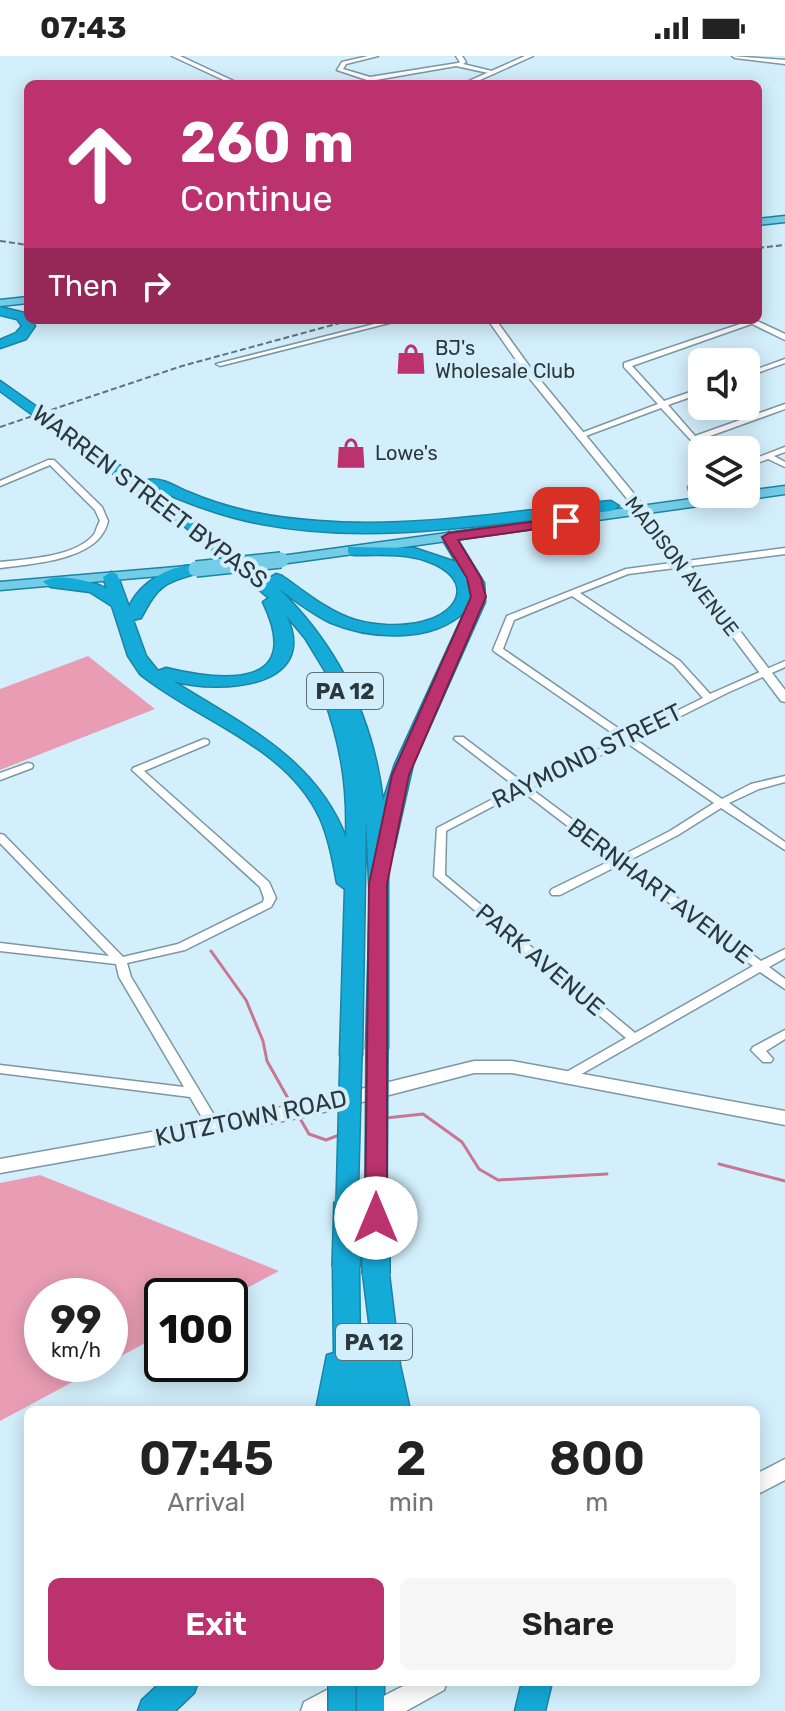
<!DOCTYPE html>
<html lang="en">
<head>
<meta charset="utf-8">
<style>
  body { margin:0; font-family:Rubik,sans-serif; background:#f6f6f6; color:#222; height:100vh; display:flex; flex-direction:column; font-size:30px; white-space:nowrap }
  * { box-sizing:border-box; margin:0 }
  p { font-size:26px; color:#767676 }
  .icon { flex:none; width:44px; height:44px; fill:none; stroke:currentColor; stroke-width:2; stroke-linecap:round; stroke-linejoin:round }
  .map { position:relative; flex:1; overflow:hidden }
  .side { position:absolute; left:24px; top:1350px; width:736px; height:280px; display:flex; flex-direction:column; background:#fff; border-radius:12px; box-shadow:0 4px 20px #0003 }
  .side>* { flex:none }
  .guide { position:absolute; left:24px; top:24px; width:738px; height:244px; border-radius:12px; box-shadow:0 4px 20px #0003; background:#bc326e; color:#fff; overflow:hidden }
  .buttons { position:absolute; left:688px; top:292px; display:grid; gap:16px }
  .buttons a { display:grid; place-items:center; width:72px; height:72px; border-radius:12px; background:#fff; box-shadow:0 4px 20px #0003; font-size:40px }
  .speed { position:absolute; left:24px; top:1222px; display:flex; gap:16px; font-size:40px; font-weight:700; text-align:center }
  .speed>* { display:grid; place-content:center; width:104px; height:104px; border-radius:50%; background:#fff; box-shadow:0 4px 20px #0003; line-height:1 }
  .speed small { font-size:20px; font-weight:400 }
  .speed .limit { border:4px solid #111; border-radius:12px; background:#fff; color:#111 }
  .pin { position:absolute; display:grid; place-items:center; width:68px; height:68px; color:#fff; margin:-34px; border-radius:16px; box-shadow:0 4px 12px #0006 }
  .me { position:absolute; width:88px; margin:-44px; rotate:0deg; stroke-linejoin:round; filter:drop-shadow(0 0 6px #0008) }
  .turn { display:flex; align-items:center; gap:28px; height:168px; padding:0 24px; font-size:36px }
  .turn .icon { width:104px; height:104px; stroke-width:2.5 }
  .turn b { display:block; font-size:56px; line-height:68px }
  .then { display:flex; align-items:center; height:76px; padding:0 24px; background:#0003; gap:16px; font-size:30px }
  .eta { display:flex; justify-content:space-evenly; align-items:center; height:136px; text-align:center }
  .eta b { font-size:48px; font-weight:600; line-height:56px }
  .action { display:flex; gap:16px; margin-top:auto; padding:16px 24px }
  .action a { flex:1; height:92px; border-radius:12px; background:#bc326e; color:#fff; font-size:32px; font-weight:600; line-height:92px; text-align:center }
  .action a+a { background:#f6f6f6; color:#222 }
  .status { display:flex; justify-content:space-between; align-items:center; height:56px; padding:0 40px; background:#fff; direction:ltr }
  .status svg { height:22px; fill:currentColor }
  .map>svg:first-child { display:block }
  .green { fill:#e99db5 }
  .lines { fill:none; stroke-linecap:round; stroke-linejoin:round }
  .stream { stroke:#c87692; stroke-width:3 }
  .minor-casing { stroke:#7c97a2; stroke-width:3 }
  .tertiary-casing { stroke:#7c97a2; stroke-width:3 }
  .secondary-casing { stroke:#7c97a2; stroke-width:3 }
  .primary-casing { stroke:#1d83a2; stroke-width:3 }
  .motorway-casing { stroke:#1d83a2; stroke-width:3 }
  .minor { fill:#fff; fill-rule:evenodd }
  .tertiary { fill:#fff; fill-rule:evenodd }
  .secondary { fill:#fff; fill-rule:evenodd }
  .primary { fill:#73cde8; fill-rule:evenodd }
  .motorway { fill:#15abd8; fill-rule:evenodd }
  .rail { stroke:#62737a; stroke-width:2; stroke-dasharray:6 3; stroke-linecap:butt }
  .primary-bridge-casing { stroke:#1d83a2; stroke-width:18; stroke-linecap:butt }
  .motorway-bridge-far1-casing { stroke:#1d83a2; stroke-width:24; stroke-linecap:butt }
  .motorway-bridge-casing { stroke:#1d83a2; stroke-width:30; stroke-linecap:butt }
  .primary-bridge { stroke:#73cde8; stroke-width:15 }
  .motorway-bridge-far1 { stroke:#15abd8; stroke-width:21 }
  .motorway-bridge { stroke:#15abd8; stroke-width:27 }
  .route { fill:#bc326e; stroke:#7a2048; stroke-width:2 }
  .labels { text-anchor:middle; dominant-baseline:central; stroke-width:8; stroke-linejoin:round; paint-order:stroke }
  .far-poi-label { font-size:20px; fill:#2d383d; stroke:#d2effb; text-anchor:start }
  .far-street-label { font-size:20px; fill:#2d383d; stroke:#d2effb }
  .shield { fill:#d2effb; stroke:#5e6f76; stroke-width:2 }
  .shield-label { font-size:22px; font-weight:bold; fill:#2d383d }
  .street-label { font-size:24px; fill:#2d383d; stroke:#d2effb }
</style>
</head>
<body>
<div class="status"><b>07:43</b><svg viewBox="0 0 49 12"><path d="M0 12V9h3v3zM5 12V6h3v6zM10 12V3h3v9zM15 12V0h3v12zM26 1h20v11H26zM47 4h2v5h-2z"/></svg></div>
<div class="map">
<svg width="785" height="1655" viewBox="0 0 785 1655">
  <rect width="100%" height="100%" fill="#d2effb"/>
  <path class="green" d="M88 600 155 653 0 714V633Z
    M40 1119 279 1215 230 1241 162 1240V1278L110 1306V1240H42V1308H106L0 1365V1127Z"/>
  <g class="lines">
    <path class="stream" d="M211 895 246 944 263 985 267 1005 294 1053
      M298 1059 309 1078 326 1084 342 1078
      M386 1062 423 1058 462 1086 479 1113 498 1124 607 1118
      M719 1108 785 1125"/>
    <defs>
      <path id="minor" d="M368 0H378L346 8 343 13 370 21 458 7 460 6 456 0H462L466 6 463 8 496 16 493 18 456 10 370 25 337 14 342 6Z
        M732 0 785 4V8L735 2Z
        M390 264H401L220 310 216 308Z
        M752 264 755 266 754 267 632 310 664 345 702 332V337L668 349 695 380 785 348V353L699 384 708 394H702V396L661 352 583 381 576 379 658 348 624 311V307Z
        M785 303V307L746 321V317Z
        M785 391V396L774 400 785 406V411L768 403 746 411V406Z
        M48 404H54L102 451 108 465C107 469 106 473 103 477 86 505 29 508 0 512V506C27 503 78 501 95 477 95 476 99 466 100 465L95 454 50 409 0 430V425Z
        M699 423H702V428L696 432 698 438 697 440H691L688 431Z
        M785 492V498L628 518 580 537 680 605 710 638 785 605V611L727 637 635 683 722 743 751 728 785 720V726L759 733 729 747 785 786V794L721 752 678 779 628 805 761 905 785 893V902L769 911 785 923V933L760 916 571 1024H563L561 1021 563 1018 626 982 434 820 437 772 516 731 454 683 455 681H463L524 727 621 683 495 596 493 594 507 560 626 513ZM572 540 674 609 703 642 628 679 503 593 514 564ZM627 687 714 747 670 775 621 800 530 732ZM522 735 612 804 552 833 550 836 552 839H560L619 809 753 910 635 977 445 819 446 775Z
        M204 683 208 684 209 686 208 688 144 715 269 826 276 842 271 851 185 894 127 907 131 921 217 1064 218 1067 217 1070 212 1072 207 1070 190 1041 0 1017V1009L184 1031 119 921 116 908 0 895V887L109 900 0 787V778L4 779 123 901 178 888 263 846 264 842 260 831 132 714 133 712Z
        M28 707 32 708 33 710 32 712 0 724V717Z
        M785 974V983L766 995 773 1003 771 1006H763L751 994 753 991Z"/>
      <path id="tertiary" d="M172 0H180L240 28H232Z
        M525 0H533L471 28H462Z
        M488 264H496L532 314 658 467 785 634V646L781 645 650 471 526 318Z
        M744 264H755L785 278V284Z"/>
      <path id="secondary" d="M474 1005H512L785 1055V1069L512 1017H474L308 1060 262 1069H233L157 1089 0 1117V1103L157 1075 233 1055H262L308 1046Z
        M785 1403V1424L756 1439V1418Z
        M342 1626H378L375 1634 337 1655H301L304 1646Z
        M411 1626H447L444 1634 406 1655H369L372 1646Z"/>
      <path id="primary" d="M785 160V166L758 169V163Z
        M28 241V247L0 250V244Z
        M785 430V438L281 508 274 504 281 500 727 438H746V435Z
        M188 510 195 514 193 517 0 534V526Z"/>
      <path id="motorway" d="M0 251 25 257 35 270 26 283 0 292V284L16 277 22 270 17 263 0 259Z
        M0 325 146 428 148 424C161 421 176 431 188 436 229 454 273 462 318 465 415 473 515 455 611 445L619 450 611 455C497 466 376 490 262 468 223 461 188 447 152 432L268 523 276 518 282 520C305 536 327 555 355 564 376 570 401 571 422 566 465 555 472 521 427 505 404 497 378 499 354 499L348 497V491L414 492 456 506 441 481 449 476 454 478 484 527 485 546 413 708 394 792 388 797V992L385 998H369L366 992 370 844 366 762 362 999 359 1005H343L340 999 345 833 337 827C333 805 329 783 320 762 286 689 198 665 140 618L128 600 112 550 90 536 51 531 43 526C55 516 93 525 107 533L103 521 111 516 117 518 129 551C140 526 174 505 202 510V516C163 527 159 528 141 562L133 564 146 600 158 615 166 612C224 626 305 633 263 546L269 542 182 468 0 335ZM278 532C294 544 311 557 329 566 369 583 432 588 465 555L395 708 383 745C373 662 338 590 278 532ZM286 559 305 582 333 628 324 629 321 633C340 685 348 726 346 782 316 702 241 668 173 625 219 638 321 633 286 559Z
        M346 1201 355 1204 359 1211 360 1307 361 1282 365 1274 370 1273 363 1218 367 1211 376 1208 385 1211 389 1218 400 1309 410 1354H316L327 1299 334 1297 333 1211 337 1204Z
        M161 1626H198L194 1637 175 1655H138L142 1644Z
        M354 1626H384V1655H354Z
        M522 1626H552L545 1655H515Z"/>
    </defs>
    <use href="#minor" class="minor-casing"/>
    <use href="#tertiary" class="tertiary-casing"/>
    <use href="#secondary" class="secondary-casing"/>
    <use href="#primary" class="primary-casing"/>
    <use href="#motorway" class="motorway-casing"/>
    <use href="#minor" class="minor"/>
    <use href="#tertiary" class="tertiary"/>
    <use href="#secondary" class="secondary"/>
    <use href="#primary" class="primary"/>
    <use href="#motorway" class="motorway"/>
    <path class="rail" d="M0 185 28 189
      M758 192 785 189
      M0 371 182 310 351 264"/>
    <defs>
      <path id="primary-bridge" d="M196 513 281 504"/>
      <path id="motorway-bridge-far1" d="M347 1148 351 999
        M376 1148 377 992"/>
      <path id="motorway-bridge" d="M346 1211 348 1146
        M376 1218V1146
        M342 1626V1655"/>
    </defs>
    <use href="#primary-bridge" class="primary-bridge-casing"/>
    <use href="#motorway-bridge-far1" class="motorway-bridge-far1-casing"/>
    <use href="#motorway-bridge" class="motorway-bridge-casing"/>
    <use href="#primary-bridge" class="primary-bridge"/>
    <use href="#motorway-bridge-far1" class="motorway-bridge-far1"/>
    <use href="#motorway-bridge" class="motorway-bridge"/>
  </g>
  <path class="route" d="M566 461 573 465 571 468 458 484 481 522 486 541 409 719 387 828V1162L384 1168 376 1171 369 1168 365 1162 369 828 392 719 471 541 467 522 442 481 449 477Z"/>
  <defs>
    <symbol id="shop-bare" viewBox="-9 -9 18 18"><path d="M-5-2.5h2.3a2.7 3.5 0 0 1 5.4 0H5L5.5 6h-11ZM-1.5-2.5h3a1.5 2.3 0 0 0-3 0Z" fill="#bc326e" stroke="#d2effb" stroke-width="2.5" paint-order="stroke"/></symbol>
  </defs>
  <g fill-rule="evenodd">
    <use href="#shop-bare" x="389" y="281" width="44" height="44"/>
    <use href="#shop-bare" x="329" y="375" width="44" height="44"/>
  </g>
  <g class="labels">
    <g class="far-poi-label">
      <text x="435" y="292">BJ's<tspan x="435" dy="23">Wholesale Club</tspan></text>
      <text x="375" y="397">Lowe's</text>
    </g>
    <g class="far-street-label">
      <text transform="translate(682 510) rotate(52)">MADISON AVENUE</text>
    </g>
    <g class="shield">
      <rect x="307" y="617" width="76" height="36" rx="6"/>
      <rect x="336" y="1268" width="76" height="36" rx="6"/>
    </g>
    <g class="shield-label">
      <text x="345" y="635">PA 12</text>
      <text x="374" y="1286">PA 12</text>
    </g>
    <g class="street-label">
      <text transform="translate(150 441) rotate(37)">WARREN STREET BYPASS</text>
      <text transform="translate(587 700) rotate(-26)">RAYMOND STREET</text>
      <text transform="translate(660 835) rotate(37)">BERNHART AVENUE</text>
      <text transform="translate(540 904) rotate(40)">PARK AVENUE</text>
      <text transform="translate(251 1062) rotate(-12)">KUTZTOWN ROAD</text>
    </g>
  </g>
</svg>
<div class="buttons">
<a><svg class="icon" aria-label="sound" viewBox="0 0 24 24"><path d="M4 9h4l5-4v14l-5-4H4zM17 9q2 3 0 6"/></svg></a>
<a><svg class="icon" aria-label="layers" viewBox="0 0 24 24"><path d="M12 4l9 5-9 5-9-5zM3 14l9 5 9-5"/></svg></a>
</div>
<div class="speed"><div>99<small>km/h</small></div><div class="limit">100</div></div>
<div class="pin" style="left:566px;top:465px;background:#d93025"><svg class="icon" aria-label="arrive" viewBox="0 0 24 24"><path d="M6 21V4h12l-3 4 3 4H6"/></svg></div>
<svg class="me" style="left:376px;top:1162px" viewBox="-20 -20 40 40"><circle r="19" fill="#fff"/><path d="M0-13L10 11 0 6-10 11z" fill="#bc326e"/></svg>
<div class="guide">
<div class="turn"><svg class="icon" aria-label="ahead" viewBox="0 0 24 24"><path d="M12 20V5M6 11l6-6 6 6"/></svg><div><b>260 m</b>Continue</div></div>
<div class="then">Then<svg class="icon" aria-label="right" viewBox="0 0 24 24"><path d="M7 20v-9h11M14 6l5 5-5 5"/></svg></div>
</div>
<section class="side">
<div class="eta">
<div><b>07:45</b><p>Arrival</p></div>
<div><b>2</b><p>min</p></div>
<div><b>800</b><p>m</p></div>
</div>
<div class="action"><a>Exit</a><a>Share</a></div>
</section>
</div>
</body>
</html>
